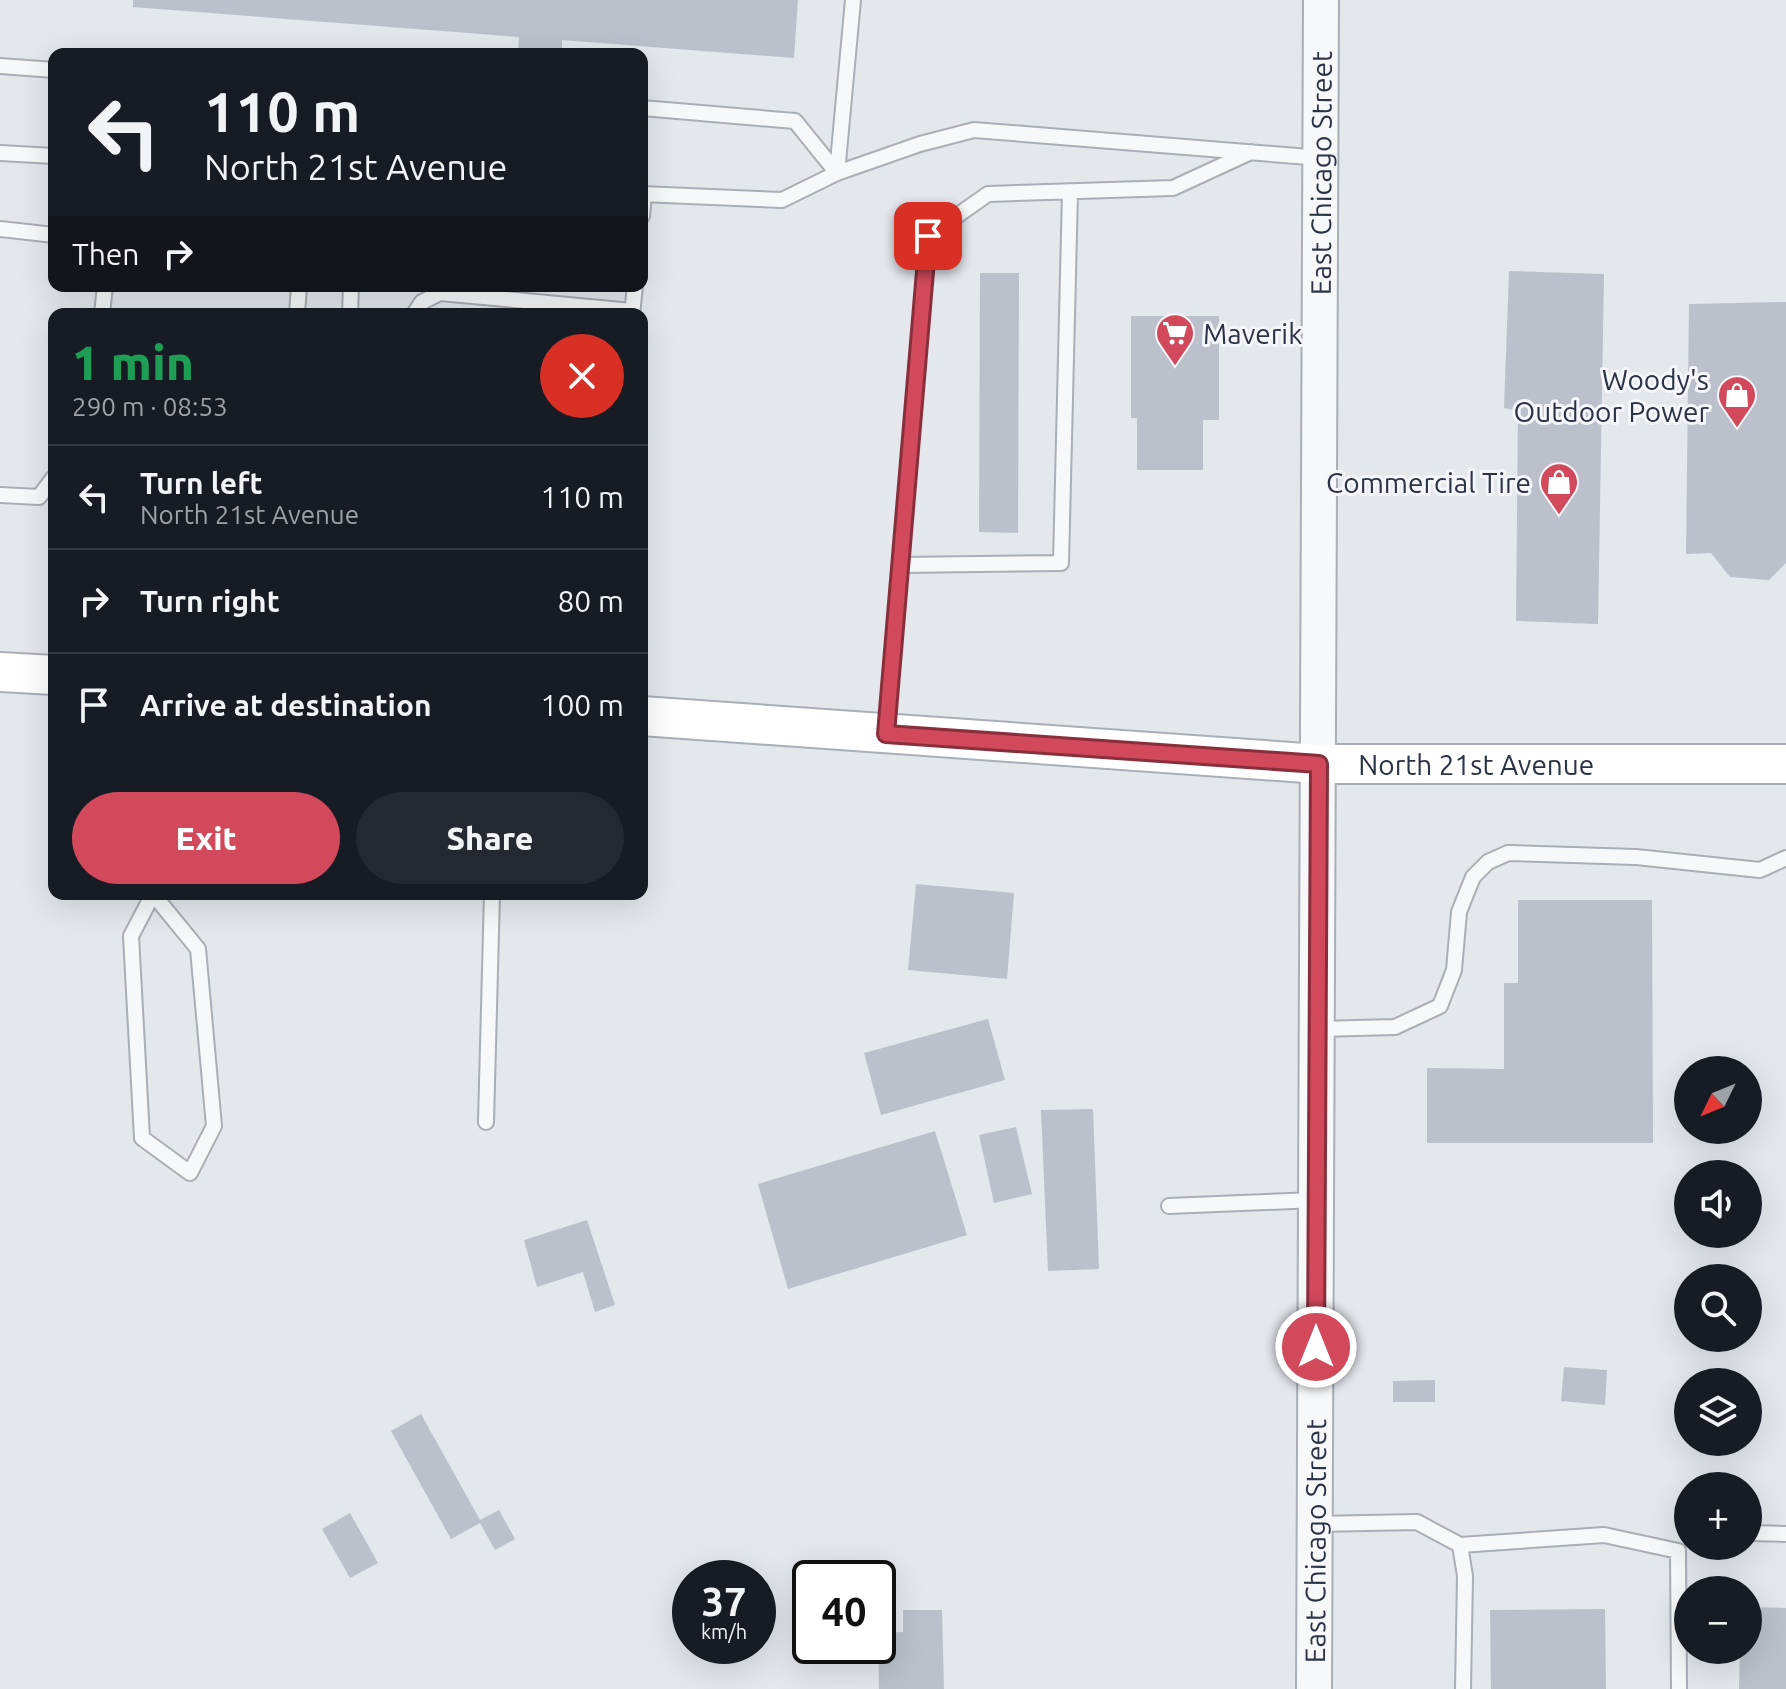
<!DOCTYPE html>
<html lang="en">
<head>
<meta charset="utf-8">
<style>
  body { margin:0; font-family:Ubuntu,sans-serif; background:#242831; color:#f1f3f6; height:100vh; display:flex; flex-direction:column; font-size:30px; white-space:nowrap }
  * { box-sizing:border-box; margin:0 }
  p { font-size:26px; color:#9ea1a6 }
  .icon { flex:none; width:44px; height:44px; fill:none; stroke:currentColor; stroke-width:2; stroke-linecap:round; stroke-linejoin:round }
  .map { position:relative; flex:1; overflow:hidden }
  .side { position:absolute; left:48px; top:308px; width:600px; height:592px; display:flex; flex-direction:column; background:#171b24; border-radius:16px; box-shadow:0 8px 32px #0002 }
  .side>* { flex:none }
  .top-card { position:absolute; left:48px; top:48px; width:600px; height:244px; border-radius:16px; box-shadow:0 8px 32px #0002; background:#171b24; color:#f1f3f6; overflow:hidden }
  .needle { width:52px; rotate:227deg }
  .controls { position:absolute; left:1674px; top:1056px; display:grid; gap:16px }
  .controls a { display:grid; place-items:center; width:88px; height:88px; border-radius:50%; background:#171b24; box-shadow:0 8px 32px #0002; font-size:40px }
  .speed { position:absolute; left:672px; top:1560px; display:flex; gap:16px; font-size:40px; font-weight:700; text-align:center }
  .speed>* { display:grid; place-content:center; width:104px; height:104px; border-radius:50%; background:#171b24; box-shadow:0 8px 32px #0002; line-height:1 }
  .speed small { font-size:20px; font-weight:400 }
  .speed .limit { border:4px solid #111; border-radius:12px; background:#fff; color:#111 }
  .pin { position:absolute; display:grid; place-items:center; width:68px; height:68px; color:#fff; margin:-34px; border-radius:16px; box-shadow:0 4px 12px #0006 }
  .me { position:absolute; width:88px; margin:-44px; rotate:0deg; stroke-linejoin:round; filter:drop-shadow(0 0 6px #0008) }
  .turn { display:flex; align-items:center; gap:28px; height:168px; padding:0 24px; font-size:36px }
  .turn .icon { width:104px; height:104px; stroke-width:2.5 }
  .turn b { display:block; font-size:56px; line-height:68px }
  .then { display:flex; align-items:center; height:76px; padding:0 24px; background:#0003; gap:16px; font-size:30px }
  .round { display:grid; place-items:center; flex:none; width:84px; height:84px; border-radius:42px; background:#242831 }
  .summary { display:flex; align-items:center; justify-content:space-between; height:136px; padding:0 24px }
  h1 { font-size:48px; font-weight:800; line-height:60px; color:#1e9e55 }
  .primary-button { display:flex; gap:16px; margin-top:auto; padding:16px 24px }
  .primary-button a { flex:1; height:92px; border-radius:48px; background:#d1495b; color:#fff; font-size:32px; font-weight:800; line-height:92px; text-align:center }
  .primary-button a+a { background:#242831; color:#f1f3f6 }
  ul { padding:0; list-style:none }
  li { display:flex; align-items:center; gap:24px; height:104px; padding:0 24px; border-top:2px solid #363941 }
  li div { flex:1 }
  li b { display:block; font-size:30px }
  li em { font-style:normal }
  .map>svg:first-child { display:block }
  .building { fill:#bbc0ca }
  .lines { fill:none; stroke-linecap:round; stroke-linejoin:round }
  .service-casing { stroke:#a9aeb7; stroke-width:18 }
  .tertiary-casing { stroke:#a9aeb7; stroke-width:38 }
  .secondary-casing { stroke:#a9aeb7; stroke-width:42 }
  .service { stroke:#f7f8fa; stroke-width:14 }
  .tertiary { stroke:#f7f8fa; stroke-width:34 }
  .secondary { stroke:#fff; stroke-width:38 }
  .route-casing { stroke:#882f3b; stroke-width:20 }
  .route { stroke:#d1495b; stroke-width:14 }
  .labels { text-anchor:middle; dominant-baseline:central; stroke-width:6; stroke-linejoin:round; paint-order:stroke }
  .street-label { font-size:28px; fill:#2b3445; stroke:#f4f6f9 }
  .poi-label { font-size:28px; fill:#2b3445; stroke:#f4f6f9; text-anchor:end }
</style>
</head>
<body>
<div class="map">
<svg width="1786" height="1689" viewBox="0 0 1786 1689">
  <rect width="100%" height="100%" fill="#e4e7ec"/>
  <path class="building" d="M133 0H798L794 58 562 40V54H518L519 37 133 7Z
    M1509 271 1604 274 1598 624 1516 621 1518 411 1504 408Z
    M980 273H1019L1018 533 979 532Z
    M1786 302V563L1769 580 1730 577 1711 553 1686 554 1689 304Z
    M1131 316H1219V420H1203V470H1137V418H1131Z
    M916 884 1014 893 1007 979 908 970Z
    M1518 900H1652L1653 1143H1427V1068L1504 1069V983H1518Z
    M988 1019 1005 1080 881 1115 864 1053Z
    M1093 1109 1099 1269 1048 1271 1041 1110Z
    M1016 1127 1032 1194 994 1203 979 1135Z
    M935 1131 967 1235 788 1289 758 1184Z
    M587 1220 615 1305 595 1312 583 1272 537 1287 524 1240Z
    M1564 1367 1607 1370 1605 1405 1561 1401Z
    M1435 1380V1402H1393V1381Z
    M421 1414 480 1520 499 1510 515 1539 495 1550 480 1523 451 1539 391 1431Z
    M350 1513 378 1563 350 1578 322 1529Z
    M1748 1607 1786 1608V1689H1739L1740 1650H1748Z
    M1605 1609 1606 1689H1491L1490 1610Z
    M903 1610H942L944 1689H879L878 1633 903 1632Z"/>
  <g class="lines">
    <defs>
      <path id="service" d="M0 66 54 70
        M642 108 795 121 837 173
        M0 153 54 156
        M837 173 853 0
        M642 194 782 200 837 173 920 144 974 130 1321 158
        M642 216 644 194
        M0 229 54 235
        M102 314 105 286
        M297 314 299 286
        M350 314 351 286
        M414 314 422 302 440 293 632 311
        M632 314 635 286
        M0 495 39 497 54 477
        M900 565 1061 563 1070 192
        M886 733 928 236 988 194 1173 188 1251 152
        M153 894 198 949 214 1126 190 1173 142 1138 131 936Z
        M1318 1029 1395 1027 1440 1006 1454 970 1459 912 1473 877 1488 862 1508 853 1636 857 1760 870 1786 858
        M486 1122 492 894
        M1169 1206 1316 1200
        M1316 1524 1417 1522 1460 1545 1465 1576 1463 1689
        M1748 1533 1786 1534
        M1460 1545 1604 1535 1678 1551 1679 1689"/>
      <g id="tertiary">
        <path id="s1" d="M1314 1689 1321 0"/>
      </g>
      <g id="secondary">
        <path d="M0 672 54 675"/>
        <path id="s2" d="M642 716 1319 764H1786"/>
      </g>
    </defs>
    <use href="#service" class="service-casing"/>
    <use href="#tertiary" class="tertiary-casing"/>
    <use href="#secondary" class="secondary-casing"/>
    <use href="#service" class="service"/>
    <use href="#tertiary" class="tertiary"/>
    <use href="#secondary" class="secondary"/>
  </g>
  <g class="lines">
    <defs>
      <path id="route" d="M928 236 886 734 1319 764 1316 1347"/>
    </defs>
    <use href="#route" class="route-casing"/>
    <use href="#route" class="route"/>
  </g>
  <defs>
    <symbol id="supermarket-pin" viewBox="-11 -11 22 30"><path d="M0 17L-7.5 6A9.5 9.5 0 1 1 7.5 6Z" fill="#d1495b" stroke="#f4f6f9"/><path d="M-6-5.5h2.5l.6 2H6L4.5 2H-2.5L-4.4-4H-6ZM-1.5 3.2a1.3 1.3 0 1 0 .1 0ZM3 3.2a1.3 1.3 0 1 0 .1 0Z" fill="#fff"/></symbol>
    <symbol id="shop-pin" viewBox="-11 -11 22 30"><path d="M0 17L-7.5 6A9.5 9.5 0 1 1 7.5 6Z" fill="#d1495b" stroke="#f4f6f9"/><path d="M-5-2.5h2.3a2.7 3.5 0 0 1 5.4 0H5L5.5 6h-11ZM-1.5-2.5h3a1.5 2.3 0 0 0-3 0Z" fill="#fff"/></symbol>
  </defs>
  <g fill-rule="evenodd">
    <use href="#supermarket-pin" x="1153" y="311" width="44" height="60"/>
    <use href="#shop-pin" x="1715" y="373" width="44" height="60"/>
    <use href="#shop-pin" x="1537" y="460" width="44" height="60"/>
  </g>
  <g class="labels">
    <g class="street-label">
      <text stroke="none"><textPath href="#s1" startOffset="1516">East Chicago Street</textPath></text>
      <text stroke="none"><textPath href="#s2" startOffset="836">North 21st Avenue</textPath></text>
      <text stroke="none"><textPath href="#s1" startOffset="148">East Chicago Street</textPath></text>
    </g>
    <g class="poi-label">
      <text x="1203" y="333" text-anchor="start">Maverik</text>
      <text x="1709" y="379">Woody's<tspan x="1709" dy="32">Outdoor Power</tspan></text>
      <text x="1531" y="482">Commercial Tire</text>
    </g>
  </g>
</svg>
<div class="controls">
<a><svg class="needle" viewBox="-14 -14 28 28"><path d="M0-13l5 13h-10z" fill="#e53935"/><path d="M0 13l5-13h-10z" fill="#9ea1a6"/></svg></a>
<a><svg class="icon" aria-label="sound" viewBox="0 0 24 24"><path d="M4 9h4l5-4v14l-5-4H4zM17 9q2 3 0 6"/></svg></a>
<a><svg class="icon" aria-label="search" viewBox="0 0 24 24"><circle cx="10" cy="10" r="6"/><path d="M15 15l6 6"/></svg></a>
<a><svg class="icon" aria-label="layers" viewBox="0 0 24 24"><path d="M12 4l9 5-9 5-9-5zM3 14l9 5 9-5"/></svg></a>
<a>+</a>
<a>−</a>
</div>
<div class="speed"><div>37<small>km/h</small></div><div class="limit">40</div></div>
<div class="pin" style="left:928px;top:236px;background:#d93025"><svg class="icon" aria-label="arrive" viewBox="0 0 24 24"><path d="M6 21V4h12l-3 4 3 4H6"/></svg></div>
<svg class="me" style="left:1316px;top:1347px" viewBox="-20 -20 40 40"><circle r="17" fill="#d1495b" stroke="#fff" stroke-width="3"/><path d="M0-11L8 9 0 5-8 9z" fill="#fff"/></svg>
<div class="top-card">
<div class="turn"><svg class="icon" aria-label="left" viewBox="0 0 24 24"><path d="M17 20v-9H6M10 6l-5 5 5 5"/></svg><div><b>110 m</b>North 21st Avenue</div></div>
<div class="then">Then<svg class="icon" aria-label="right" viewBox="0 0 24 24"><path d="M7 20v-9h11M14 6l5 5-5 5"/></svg></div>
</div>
<section class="side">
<div class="summary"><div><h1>1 min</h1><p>290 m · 08:53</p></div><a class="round" style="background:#d93025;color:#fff"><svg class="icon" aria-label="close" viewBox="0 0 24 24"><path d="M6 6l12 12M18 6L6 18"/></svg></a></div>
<ul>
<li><svg class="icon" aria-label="left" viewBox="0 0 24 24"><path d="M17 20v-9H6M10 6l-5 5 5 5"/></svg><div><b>Turn left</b><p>North 21st Avenue</p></div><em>110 m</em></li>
<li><svg class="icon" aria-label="right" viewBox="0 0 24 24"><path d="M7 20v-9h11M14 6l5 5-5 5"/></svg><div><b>Turn right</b></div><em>80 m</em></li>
<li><svg class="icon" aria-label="arrive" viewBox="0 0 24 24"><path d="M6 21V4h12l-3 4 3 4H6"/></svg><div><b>Arrive at destination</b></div><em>100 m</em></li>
</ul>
<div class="primary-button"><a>Exit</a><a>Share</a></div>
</section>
</div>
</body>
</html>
